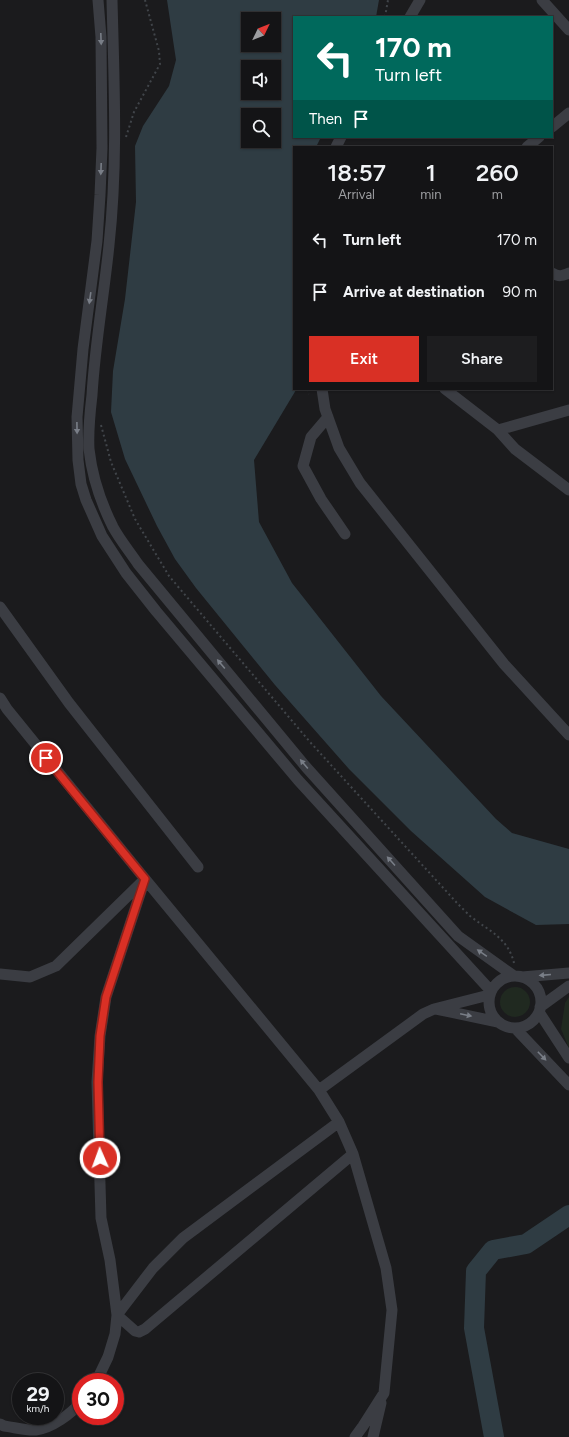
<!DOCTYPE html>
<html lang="en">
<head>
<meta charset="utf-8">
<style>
  body { margin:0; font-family:Figtree,sans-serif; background:#1d1d1f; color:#f1f3f6; height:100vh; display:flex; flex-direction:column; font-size:15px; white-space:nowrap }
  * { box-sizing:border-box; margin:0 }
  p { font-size:13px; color:#9d9ea1 }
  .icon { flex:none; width:22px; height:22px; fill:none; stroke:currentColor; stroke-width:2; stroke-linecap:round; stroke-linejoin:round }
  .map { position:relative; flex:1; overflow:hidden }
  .sheet { position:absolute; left:293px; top:146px; width:260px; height:244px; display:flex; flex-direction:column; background:#141416; border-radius:0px; box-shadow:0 1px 3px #0004,0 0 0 1px #333335 }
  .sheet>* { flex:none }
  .hud { position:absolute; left:293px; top:16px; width:260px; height:122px; border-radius:0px; box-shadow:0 1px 3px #0004,0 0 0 1px #333335; background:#00695c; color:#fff; overflow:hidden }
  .needle { width:26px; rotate:47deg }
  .buttons { position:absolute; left:241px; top:12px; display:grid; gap:8px }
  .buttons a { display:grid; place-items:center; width:40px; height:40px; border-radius:0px; background:#141416; box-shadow:0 1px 3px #0004,0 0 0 1px #333335; font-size:20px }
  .speed { position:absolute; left:12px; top:1373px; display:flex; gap:8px; font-size:20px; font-weight:700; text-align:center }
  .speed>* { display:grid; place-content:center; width:52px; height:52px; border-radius:50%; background:#141416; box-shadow:0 1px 3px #0004,0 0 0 1px #333335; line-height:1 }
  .speed small { font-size:10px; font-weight:400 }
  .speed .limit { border:6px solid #d22; background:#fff; color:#111 }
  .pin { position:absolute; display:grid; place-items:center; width:34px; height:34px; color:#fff; margin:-17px; border:2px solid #fff; border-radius:50%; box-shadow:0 1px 4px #0007 }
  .me { position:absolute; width:44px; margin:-22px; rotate:358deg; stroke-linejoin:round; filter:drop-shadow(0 0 3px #0008) }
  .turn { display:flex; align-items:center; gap:14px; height:84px; padding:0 16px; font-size:18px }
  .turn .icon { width:52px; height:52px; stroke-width:2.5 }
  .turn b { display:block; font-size:28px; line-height:34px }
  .then { display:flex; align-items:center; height:38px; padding:0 16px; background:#0003; gap:8px; font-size:15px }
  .eta { display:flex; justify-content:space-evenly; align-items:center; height:68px; text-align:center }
  .eta b { font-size:24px; font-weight:600; line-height:28px }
  .action { display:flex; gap:8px; margin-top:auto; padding:8px 16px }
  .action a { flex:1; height:46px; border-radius:0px; background:#d93025; color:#fff; font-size:16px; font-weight:600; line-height:46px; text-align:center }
  .action a+a { background:#1d1d1f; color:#f1f3f6 }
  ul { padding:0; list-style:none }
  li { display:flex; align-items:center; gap:12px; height:52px; padding:0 16px }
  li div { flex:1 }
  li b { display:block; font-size:15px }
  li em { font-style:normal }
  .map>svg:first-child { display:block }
  .green { fill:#202920 }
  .water { fill:#2f3c43; fill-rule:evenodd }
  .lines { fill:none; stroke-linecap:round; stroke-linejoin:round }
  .river { stroke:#2f3c43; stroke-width:20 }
  .path { stroke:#41454a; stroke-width:2; stroke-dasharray:2 3; stroke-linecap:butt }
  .minor { stroke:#3b3d43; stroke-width:11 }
  .oneway { fill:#797e87 }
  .route-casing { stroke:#8d1f18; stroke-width:10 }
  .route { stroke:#d93025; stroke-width:7 }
</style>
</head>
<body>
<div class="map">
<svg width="569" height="1437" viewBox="0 0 569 1437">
  <rect width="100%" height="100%" fill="#1b1b1d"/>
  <path class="green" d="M500 1002a15 15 0 1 1 30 0a15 15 0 1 1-30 0Z
    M569 997V1048L561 1029 565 1003Z"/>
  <path class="water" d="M167 0H379L376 17H294V137H321L316 147H294V389L296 390 254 460 259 522 292 583 381 696 496 819 512 833 569 849V924L536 925 485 897 411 831 349 769 275 685 196 588 175 559 157 526 125 459 111 412 113 371 125 299 136 202 135 146 143 126 169 86 176 60ZM248 19H274V45H248ZM248 67H274V93H248ZM248 115H274V141H248Z"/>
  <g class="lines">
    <path class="river" d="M494 1437 474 1328 476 1271 493 1250 526 1244 569 1215"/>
    <path class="path" d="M385 17 388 0
      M126 137 134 112 160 64 159 51 145 0
      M308 389 309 394
      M101 425 111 462 135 519 169 576 310 742 457 903C461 907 466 912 470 916 489 931 508 938 514 963"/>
    <path class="minor" d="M98 0 101 37 102 148 100 195 97 241 83 349 77 417 78 460 81 484 86 500 102 536 126 573 156 611 298 780 491 991
      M112 0C114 81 118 163 109 245 104 295 95 344 92 395 90 412 88 431 89 449 92 476 101 503 113 527 120 540 130 552 138 564L306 767 458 936 514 976
      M542 0 569 30
      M410 17 420 0
      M552 127 569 113
      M336 147 341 137
      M527 147 539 137
      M552 273C559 277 562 276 569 273
      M322 389 325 409 339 448 360 483 504 664 569 735
      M445 389 498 430 515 449 569 490
      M328 417 311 437 303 466 321 499 345 534
      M498 430 569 410
      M0 607 69 703 198 867
      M0 698 7 709 145 879 319 1090 339 1122 353 1154 386 1268 392 1310 384 1393 363 1426 355 1437
      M0 974 30 977 56 966 143 881
      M489 1002a26 26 0 1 1 52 0a26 26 0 1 1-52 0Z
      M522 977 569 973
      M540 1007 569 986
      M436 1009 498 1022
      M539 1012 569 1058
      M515 1028 569 1085
      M319 1090 423 1014 434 1009 489 995
      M339 1122 183 1238 153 1268 117 1315 135 1331 139 1332 145 1329 353 1154
      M96 1382 108 1357 115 1334 117 1315 110 1260 101 1218 97 1082 100 1036 106 997 145 879
      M0 1424 4 1426C13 1427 27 1431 36 1430 52 1428 71 1414 81 1402
      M373 1437 381 1403"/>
  </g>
  <defs><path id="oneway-solid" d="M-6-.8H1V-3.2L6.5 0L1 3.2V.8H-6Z"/></defs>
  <g class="oneway">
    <use href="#oneway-solid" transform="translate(101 39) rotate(88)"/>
    <use href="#oneway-solid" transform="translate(101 169) rotate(92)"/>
    <use href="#oneway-solid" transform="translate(90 298) rotate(98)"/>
    <use href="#oneway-solid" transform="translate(77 428) rotate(89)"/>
    <use href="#oneway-solid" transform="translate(221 664) rotate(-130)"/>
    <use href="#oneway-solid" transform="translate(304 764) rotate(-130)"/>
    <use href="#oneway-solid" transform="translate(391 861) rotate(-132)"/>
    <use href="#oneway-solid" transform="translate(482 953) rotate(-145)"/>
    <use href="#oneway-solid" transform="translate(545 975) rotate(175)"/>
    <use href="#oneway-solid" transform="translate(466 1015) rotate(12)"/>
    <use href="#oneway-solid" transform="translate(542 1056) rotate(46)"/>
  </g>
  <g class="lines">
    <defs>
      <path id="route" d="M46 758 145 879 106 997 100 1036 98 1082 100 1158"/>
    </defs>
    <use href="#route" class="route-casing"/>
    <use href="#route" class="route"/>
  </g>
</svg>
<div class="buttons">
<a><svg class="needle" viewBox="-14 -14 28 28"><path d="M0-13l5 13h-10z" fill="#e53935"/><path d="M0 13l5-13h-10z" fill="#9d9ea1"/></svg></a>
<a><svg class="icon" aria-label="sound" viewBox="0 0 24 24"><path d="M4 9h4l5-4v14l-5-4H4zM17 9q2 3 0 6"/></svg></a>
<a><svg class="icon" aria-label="search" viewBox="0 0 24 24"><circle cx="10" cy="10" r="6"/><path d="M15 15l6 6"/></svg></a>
</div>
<div class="speed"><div>29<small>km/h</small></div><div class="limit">30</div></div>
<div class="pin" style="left:46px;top:758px;background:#d93025"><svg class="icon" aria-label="arrive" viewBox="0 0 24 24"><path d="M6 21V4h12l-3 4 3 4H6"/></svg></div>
<svg class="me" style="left:100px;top:1158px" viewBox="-20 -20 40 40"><circle r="17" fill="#d93025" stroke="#fff" stroke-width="3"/><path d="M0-11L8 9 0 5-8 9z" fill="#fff"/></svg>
<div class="hud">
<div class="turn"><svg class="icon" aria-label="left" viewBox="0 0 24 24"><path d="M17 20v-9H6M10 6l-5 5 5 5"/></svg><div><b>170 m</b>Turn left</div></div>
<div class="then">Then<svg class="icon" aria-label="arrive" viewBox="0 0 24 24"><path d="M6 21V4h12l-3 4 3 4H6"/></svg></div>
</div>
<section class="sheet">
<div class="eta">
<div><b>18:57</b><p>Arrival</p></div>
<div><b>1</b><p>min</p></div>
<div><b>260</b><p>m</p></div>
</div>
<ul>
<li><svg class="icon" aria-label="left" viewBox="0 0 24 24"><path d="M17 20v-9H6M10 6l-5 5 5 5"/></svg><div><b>Turn left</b></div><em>170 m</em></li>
<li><svg class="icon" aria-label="arrive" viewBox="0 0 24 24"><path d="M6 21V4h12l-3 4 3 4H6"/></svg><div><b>Arrive at destination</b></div><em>90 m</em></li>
</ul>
<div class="action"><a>Exit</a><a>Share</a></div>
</section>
</div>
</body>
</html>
